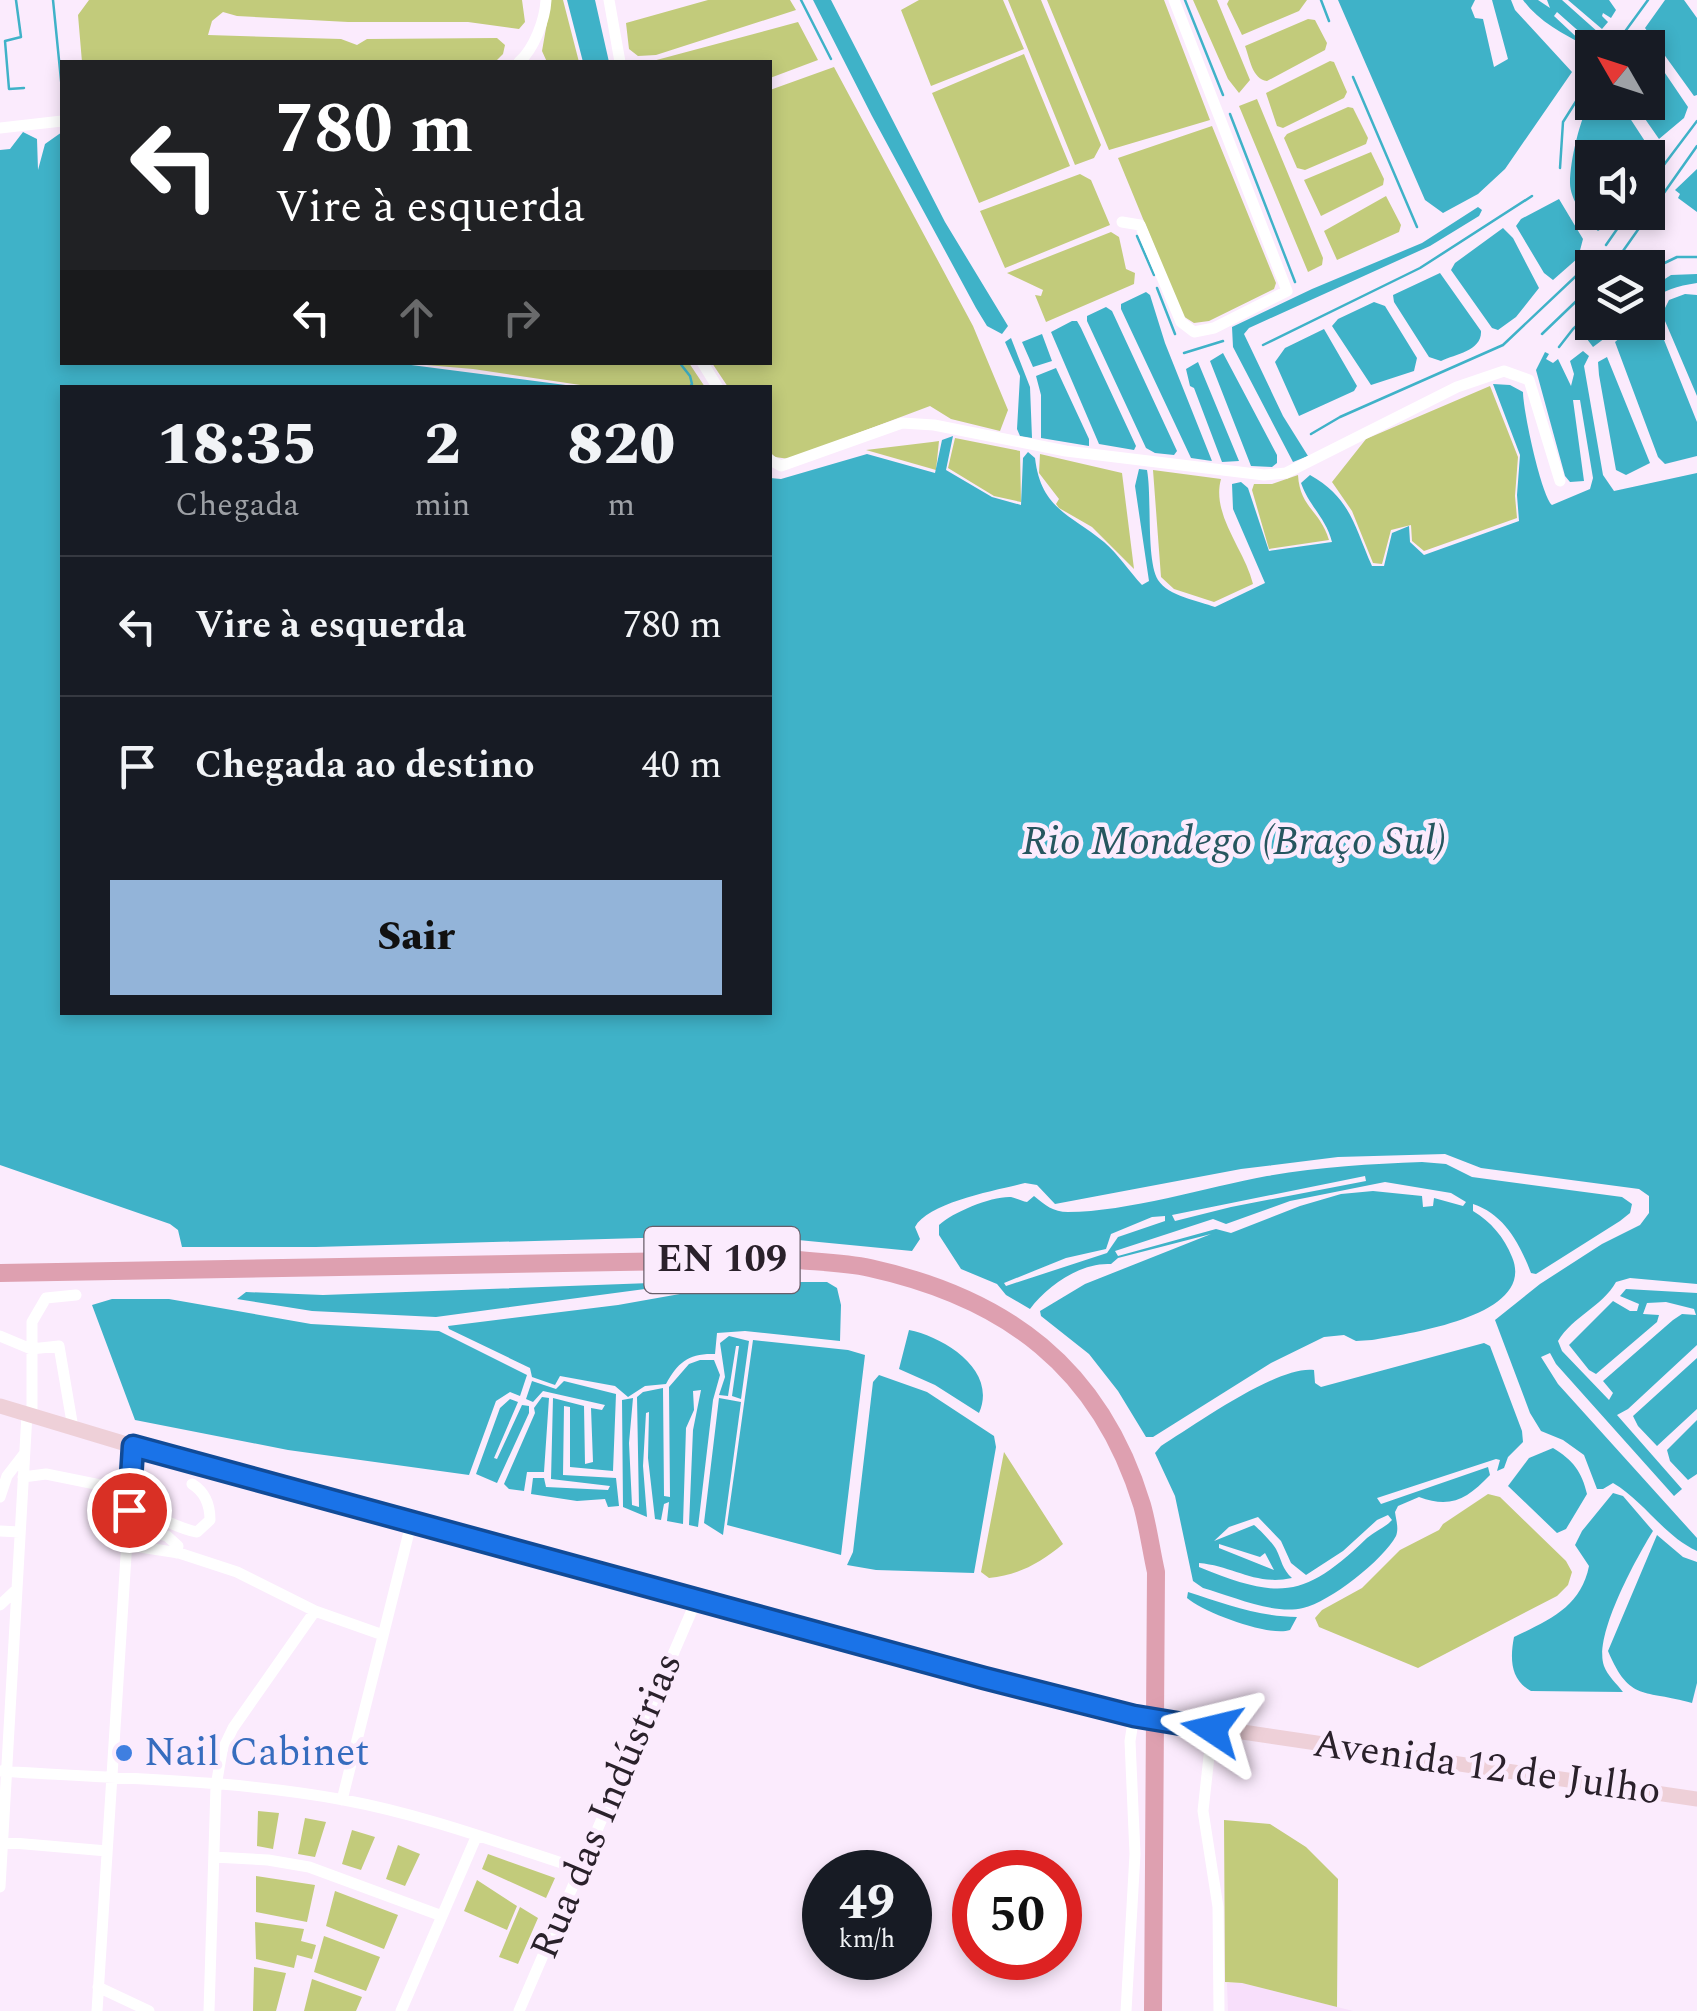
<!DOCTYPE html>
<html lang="pt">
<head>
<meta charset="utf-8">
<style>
  body { margin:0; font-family:Spectral,serif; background:#242831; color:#f1f3f6; height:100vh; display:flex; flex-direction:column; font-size:38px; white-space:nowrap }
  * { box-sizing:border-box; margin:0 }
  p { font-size:32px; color:#9ea1a6 }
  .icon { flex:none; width:55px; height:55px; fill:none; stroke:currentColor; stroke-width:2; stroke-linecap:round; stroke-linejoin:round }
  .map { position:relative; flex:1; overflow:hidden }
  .panel { position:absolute; left:60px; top:385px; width:712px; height:630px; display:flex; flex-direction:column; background:#171b24; border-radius:0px; box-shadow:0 5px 15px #0003 }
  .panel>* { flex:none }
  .hud { position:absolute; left:60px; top:60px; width:712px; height:305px; border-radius:0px; box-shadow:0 5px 15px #0003; background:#202124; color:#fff; overflow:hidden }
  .needle { width:65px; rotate:309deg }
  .fabs { position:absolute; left:1575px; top:30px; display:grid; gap:20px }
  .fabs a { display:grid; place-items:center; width:90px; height:90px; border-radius:0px; background:#171b24; box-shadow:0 5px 15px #0003; font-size:50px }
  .speed { position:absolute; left:802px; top:1850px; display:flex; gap:20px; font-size:50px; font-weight:700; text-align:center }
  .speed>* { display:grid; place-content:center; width:130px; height:130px; border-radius:50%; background:#171b24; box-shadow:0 5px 15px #0003; line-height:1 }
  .speed small { font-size:25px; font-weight:400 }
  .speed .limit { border:15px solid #d22; background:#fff; color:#111 }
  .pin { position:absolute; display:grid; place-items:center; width:85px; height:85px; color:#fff; margin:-42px; border:5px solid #fff; border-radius:50%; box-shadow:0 2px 10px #0007 }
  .me { position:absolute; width:110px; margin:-55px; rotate:280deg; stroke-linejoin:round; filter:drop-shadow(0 0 8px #0008) }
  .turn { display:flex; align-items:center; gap:35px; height:210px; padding:0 50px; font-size:45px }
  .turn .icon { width:130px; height:130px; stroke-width:2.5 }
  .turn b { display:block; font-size:70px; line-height:85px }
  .lanes { display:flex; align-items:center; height:95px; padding:0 50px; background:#0003; justify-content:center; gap:50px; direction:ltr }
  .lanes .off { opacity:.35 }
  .eta { display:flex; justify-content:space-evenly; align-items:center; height:170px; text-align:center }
  .eta b { font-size:60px; font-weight:800; line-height:70px }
  .primary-button { display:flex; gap:20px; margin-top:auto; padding:20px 50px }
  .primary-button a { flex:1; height:115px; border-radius:0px; background:#93b4d9; color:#111; font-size:40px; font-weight:800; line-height:115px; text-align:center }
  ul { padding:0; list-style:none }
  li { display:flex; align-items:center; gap:30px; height:140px; padding:0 50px; border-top:2px solid #363941 }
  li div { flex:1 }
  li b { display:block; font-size:38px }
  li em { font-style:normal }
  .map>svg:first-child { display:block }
  .built { fill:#f8dffb }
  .green { fill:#c2cb7b }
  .water { fill:#3fb2c8; fill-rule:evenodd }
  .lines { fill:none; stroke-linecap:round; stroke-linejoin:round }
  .stream { stroke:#3fb2c8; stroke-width:2.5 }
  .street { stroke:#fff; stroke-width:11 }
  .secondary { stroke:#eed0d8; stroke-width:15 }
  .primary { stroke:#dea0b0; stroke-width:18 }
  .route-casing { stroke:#114b97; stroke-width:25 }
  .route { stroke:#1a73e8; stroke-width:18 }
  .shop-dot { fill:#3f7fe0; stroke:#fbebfd; stroke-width:4 }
  .labels { text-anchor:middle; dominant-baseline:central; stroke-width:9; stroke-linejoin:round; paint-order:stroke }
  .shield { fill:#fbebfd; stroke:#695e6a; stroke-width:2.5 }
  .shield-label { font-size:38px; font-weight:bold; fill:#2a212b }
  .shop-label { font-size:40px; fill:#366cbe; stroke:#fbebfd; text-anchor:start }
  .street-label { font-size:40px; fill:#2a212b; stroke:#fbebfd }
  .water-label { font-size:42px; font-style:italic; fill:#26565f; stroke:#fbebfd }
</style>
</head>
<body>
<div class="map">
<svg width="1697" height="2011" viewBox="0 0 1697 2011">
  <rect width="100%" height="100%" fill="#fbebfd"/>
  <path class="built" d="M1227 1983H1242L1353 2011H1228Z"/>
  <path class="green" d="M89 0H522L525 22 519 29 468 22H348L237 16 223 12 212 21 208 35 341 39 357 45 367 39 497 38 505 45 503 54 495 62H82L78 15Z
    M551 0H563L579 62H547L542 51Z
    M708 0H790L796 10 656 55 638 56 629 49 626 23Z
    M919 0H1003L1024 49 931 86 901 10Z
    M1008 0H1041L1101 145 1094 158 1075 165Z
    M1047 0H1164L1210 120 1109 150Z
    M1193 0H1217L1250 80 1239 93 1228 79Z
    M1229 0H1307L1299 11 1242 35 1227 4Z
    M1308 19 1315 20 1327 43 1325 50 1267 81C1252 79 1250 59 1245 46Z
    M798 22 818 60 770 78V62H649Z
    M1024 54 1070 166 979 203 932 93Z
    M1330 61 1334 62 1347 92 1344 98 1283 128 1277 126 1266 93Z
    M834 67 973 326 1008 410 1000 431 951 419 930 406 789 459 775 457 770 452V388L728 387 712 363 770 362V90Z
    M1257 99 1323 258 1322 265 1308 272 1239 106Z
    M1348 107 1353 108 1368 138 1366 144 1305 170 1297 168 1284 138 1287 134Z
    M1212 126 1276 283 1274 289 1209 321 1194 323 1183 316 1118 158Z
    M1371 152 1384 179 1383 185 1321 216 1304 180Z
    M1080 174 1091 180 1110 225 1005 268 980 211Z
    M1386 196 1401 225 1399 232 1337 260 1324 231Z
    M1111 232 1119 237 1126 269 1135 273 1134 284 1046 322 1035 295 1041 296 1043 290 1007 273Z
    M403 363H689L705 387H594L473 369Z
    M1490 386 1518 457 1515 496 1517 518 1424 551 1412 541 1411 525 1391 530 1382 564 1373 563 1352 511 1332 482 1366 439Z
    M955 438 1020 451 1021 502 994 496 948 468Z
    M939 441 936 470 866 450 932 442Z
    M1040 454 1122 473 1134 569 1092 527 1059 508 1056 504 1059 499 1039 473Z
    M1153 470 1221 479C1211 515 1245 550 1253 584L1214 602 1174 589 1161 577Z
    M1298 475C1300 508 1320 510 1329 540L1269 549 1252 490 1254 484H1272Z
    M1004 1452 1063 1544C1040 1563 1019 1575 989 1578L981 1572Z
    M1488 1494 1500 1497 1566 1561 1572 1572 1568 1585 1557 1596 1418 1668 1319 1627 1315 1618 1322 1610 1362 1588 1400 1550 1439 1530 1443 1524Z
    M258 1811 279 1813 273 1849 257 1846Z
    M305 1818 326 1822 315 1857 298 1854Z
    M1224 1820 1270 1824 1306 1847 1338 1879 1337 2007 1242 1983 1225 1982Z
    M352 1830 375 1837 361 1870 342 1864Z
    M398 1845 420 1854 405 1886 386 1879Z
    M488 1854 555 1878 546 1898 482 1869Z
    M256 1876 315 1885 307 1922 256 1912Z
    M477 1880 517 1906 507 1930 464 1911Z
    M335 1891 398 1915 384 1949 326 1926Z
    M520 1907 538 1918 518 1964 499 1957Z
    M255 1922 304 1929 301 1941 316 1945 312 1959 297 1955 294 1968 256 1959Z
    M324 1936 380 1957 366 1991 314 1972Z
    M254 1967 286 1973 276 2011H253Z
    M312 1979 362 1997 356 2011H304Z"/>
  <path class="water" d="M567 0H595L609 62H583Z
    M813 0H831L945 222 1008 326 1002 334 987 326 976 308 872 116Z
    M1338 0H1475L1471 8 1475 18 1483 19 1494 67 1508 59 1492 0H1511L1515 10 1572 72 1505 169 1478 194 1443 213 1425 200Z
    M1523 0H1538L1550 8 1547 0H1562L1599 33 1592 43 1557 12 1554 16 1586 46C1563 34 1538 21 1523 0Z
    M1568 0H1609L1616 10 1611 18 1603 13 1602 16 1608 22 1602 29Z
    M1665 0H1684L1697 18V95L1694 96 1645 28Z
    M1648 48 1688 107 1684 118 1659 139 1634 103 1648 102Z
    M1592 98V102L1620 103 1652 152 1648 161V158H1592V212L1613 213 1606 226 1598 231C1585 221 1570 199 1570 183 1570 161 1580 117 1592 98Z
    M23 132 37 139 38 170 45 144 62 132V362H388L581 387 62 388V1012H770V478L781 479 867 454 935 473 942 440 953 436 946 470 992 497 1021 505 1023 458 1028 452 1035 458C1041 509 1070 514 1104 542 1118 554 1129 571 1142 585L1149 581 1135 486 1139 469 1147 470C1152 497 1146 560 1158 580 1168 596 1199 601 1215 607L1265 583 1233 509 1232 484 1241 482 1248 488 1269 551 1332 542C1326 518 1309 506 1301 483L1310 475C1351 498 1354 526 1372 566H1384L1392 533 1409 526 1410 542 1424 555 1519 521 1517 495 1520 455 1493 384 1510 385 1523 392C1523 410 1541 494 1552 505L1590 489 1593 478 1580 400H1573L1584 481 1570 482 1565 476 1536 370 1545 352 1549 354 1546 359 1553 363 1558 359 1571 386 1574 374 1570 361 1583 351 1589 356 1584 366 1603 475 1614 491 1697 473V1284L1630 1278 1616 1282C1602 1307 1573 1316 1558 1341L1562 1351 1609 1400 1613 1393 1603 1381 1673 1320 1682 1314 1696 1315 1694 1309 1666 1302 1647 1303 1643 1314 1659 1315 1657 1322 1596 1374 1589 1370 1569 1345 1613 1301 1630 1311H1637L1639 1304 1620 1296 1626 1289 1697 1293V1345L1628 1409 1617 1415 1682 1489 1674 1496 1556 1364 1550 1353 1541 1357 1558 1384 1697 1538V1551C1664 1536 1644 1501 1613 1483L1603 1489H1597L1584 1455 1563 1440 1541 1431 1530 1413 1495 1320 1540 1284 1602 1244 1640 1225 1649 1213V1196L1639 1189 1481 1168 1445 1154 1338 1157 1241 1169 1055 1204 1037 1185 1025 1183C998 1190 928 1202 915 1227L920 1239 912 1251 747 1235 316 1247H182L178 1230 170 1224 0 1165V150L10 149Z
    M1697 169V212L1678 198 1680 194 1675 190Z
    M1559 199 1583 239 1578 258 1553 280 1544 273 1516 226 1521 219Z
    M1478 207 1482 210 1479 216 1430 246 1249 328 1244 334 1283 416 1308 456 1293 462 1233 347 1232 327 1312 289 1422 243Z
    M1503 228 1513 238 1539 288 1516 317 1498 330 1492 328 1451 270 1455 263Z
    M1440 273 1481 331C1482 351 1456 354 1441 361L1429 357 1394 302 1393 295Z
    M1697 274V283C1677 286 1663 290 1648 303V290L1671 275Z
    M1146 292 1150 295 1165 343 1212 461 1191 458 1121 309V304Z
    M1685 294 1697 295V396L1662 314 1669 300Z
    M1374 302 1385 306 1417 358 1414 371 1371 385 1332 326 1338 319Z
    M1106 307 1112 311 1177 451 1174 455 1155 453 1146 448 1087 321V316Z
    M1648 316 1656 320 1697 422V456L1665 464 1658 457 1615 342 1637 323 1648 322Z
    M1072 321H1077L1081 328 1136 446 1134 450 1099 444 1051 332Z
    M1605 323H1625L1593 347 1587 339Z
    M1324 329 1357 386 1354 391 1299 416 1275 362 1285 348Z
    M1042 334 1052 361 1033 367 1022 342Z
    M1011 338 1030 387 1032 438 1020 436 1017 429 1020 376 1005 342Z
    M1223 353 1277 455V463L1272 467 1251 466 1210 361Z
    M1607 357 1650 463 1626 475 1616 470 1599 375 1598 362Z
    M1198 362 1239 461 1222 462 1194 388 1190 386 1186 369Z
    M1056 368 1089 439V446L1041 438V395L1036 376Z
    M1422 1162 1446 1164 1472 1177 1622 1197 1632 1204 1630 1213 1620 1221 1536 1274 1531 1273C1520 1244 1504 1214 1473 1204V1211C1491 1222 1504 1237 1512 1257 1537 1316 1410 1333 1372 1340L1356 1341 1344 1335 1324 1337 1271 1363 1153 1437H1146L1118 1391 1089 1354 1041 1316 1040 1311 1085 1284 1211 1234 1118 1258 1111 1264C1081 1262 1047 1286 1030 1309L1006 1295 997 1284 961 1269 939 1235V1225C953 1212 992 1196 1011 1197 1016 1198 1022 1201 1027 1202L1034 1196C1045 1205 1053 1212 1068 1212 1127 1212 1207 1187 1267 1176 1318 1167 1370 1164 1422 1162ZM1365 1176 1366 1181 1231 1207 1175 1221 1172 1215ZM1385 1182 1451 1193 1466 1202 1463 1206 1434 1198 1433 1206 1423 1207 1422 1196 1373 1191 1341 1194 1300 1206 1231 1233 1216 1229 1118 1256 1115 1251 1213 1219 1226 1224 1290 1201ZM1165 1216V1221L1118 1237 1107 1253 1006 1286 1004 1283 1066 1258 1106 1249 1111 1234 1152 1217Z
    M705 1281 436 1317 312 1311 237 1299 246 1292 323 1295Z
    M777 1282H827L837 1288 841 1305 840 1341 745 1331 717 1333 715 1354C689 1353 678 1362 666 1384L645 1386 628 1397 615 1386 560 1376 555 1385 532 1377 530 1368 449 1329 448 1326 618 1305 736 1284Z
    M112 1299H169L311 1324 439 1331 527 1375 520 1396 510 1392 496 1401 469 1475 288 1450 135 1420 92 1305Z
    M909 1330C944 1337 998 1370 979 1413L935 1385 899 1369Z
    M729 1336 749 1341 741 1399 732 1396 739 1346H736L728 1396 719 1395 725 1377 720 1343Z
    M753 1340 848 1350 865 1355 841 1555 727 1525Z
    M1484 1343 1490 1346 1522 1431 1523 1442 1508 1457 1504 1468 1497 1471 1500 1460 1496 1459 1377 1498 1381 1504 1488 1467 1490 1475C1467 1499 1451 1509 1419 1497L1398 1506 1395 1512C1396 1520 1399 1528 1396 1536 1383 1560 1330 1602 1303 1608 1273 1615 1232 1596 1203 1588L1193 1581 1175 1496 1155 1453 1161 1446C1193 1426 1278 1365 1314 1370L1315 1383 1321 1387ZM1388 1515 1392 1520C1385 1528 1375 1531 1367 1538 1303 1600 1278 1599 1199 1567V1563C1234 1566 1255 1586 1292 1578 1282 1569 1282 1561 1276 1549 1271 1541 1261 1531 1254 1525L1214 1541 1229 1527 1258 1517 1281 1541 1291 1563 1306 1575 1343 1551 1377 1520ZM1219 1544 1260 1557 1265 1553 1274 1570 1219 1548Z
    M1697 1358V1409L1657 1446 1638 1426 1633 1416Z
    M700 1360H714L720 1375 713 1400 698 1527 689 1525 693 1430 701 1390 693 1391 694 1410 686 1428 683 1524 667 1521 669 1502 664 1504 661 1520 655 1519 648 1458 649 1412 646 1413 643 1466 647 1517 623 1507 622 1400 633 1398 629 1443 632 1505 639 1507 637 1397 643 1392 663 1388 664 1496 670 1497 669 1387 689 1364Z
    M879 1375 927 1392 994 1436 996 1447 974 1573 876 1570 847 1565 853 1552 873 1382Z
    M532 1381 556 1389 564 1381 616 1394 613 1471 570 1467V1407L564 1406 563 1475 616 1478 619 1506 608 1507 605 1499 577 1501 531 1494 533 1478H544L546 1487 608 1490 610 1486 551 1479 553 1398 584 1406 585 1464 593 1462 591 1408 602 1410 605 1405 543 1391 533 1402 526 1399Z
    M542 1397 549 1398 544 1472H527L524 1491 509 1489 504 1484 535 1413 534 1408Z
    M719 1398 741 1402 723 1535 704 1523Z
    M510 1399 518 1402 494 1458 497 1459 522 1405 529 1406V1413L497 1483 476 1474 500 1408Z
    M1697 1420V1474L1688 1480 1670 1461 1667 1450Z
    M1553 1448C1573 1460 1582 1472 1587 1494L1566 1529 1557 1533 1508 1486 1529 1458Z
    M1613 1493 1623 1496 1653 1531C1637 1557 1593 1636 1604 1666 1607 1675 1617 1684 1623 1692L1531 1691C1510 1680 1510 1658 1514 1637 1549 1620 1581 1607 1589 1566L1575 1545 1582 1531Z
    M1657 1535 1683 1557 1697 1562V1683L1692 1703C1644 1689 1630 1703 1608 1651Z
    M1188 1592C1223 1603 1259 1617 1297 1617L1290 1630C1269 1637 1205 1613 1187 1598Z"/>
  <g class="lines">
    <path class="stream" d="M16 0 21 37 5 41 9 89 24 88
      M53 0 62 90
      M801 0 831 59
      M1185 0 1223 95
      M1321 0 1329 21
      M1613 48 1648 0
      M1353 77 1417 227
      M1230 114 1295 282
      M1560 168 1563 122 1592 76
      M1648 186 1697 121
      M1137 236 1154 275
      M1606 245 1629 212
      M1611 268 1697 146
      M1648 271 1677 257H1697
      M1157 288 1175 334
      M1542 334 1592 286
      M1263 345 1420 268 1532 196
      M1559 347 1573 329 1592 312
      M1184 353 1223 341
      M679 362 690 376 692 384 689 388
      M1311 434 1340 417 1503 345 1594 259"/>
    <path class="street" d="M609 0 620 62
      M519 62C534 49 545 20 546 0
      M0 128 62 121
      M1122 222 1140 225 1181 322 1194 332 1214 328 1287 291 1174 0
      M702 362 718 388
      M770 460 781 466 902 423 934 425 1066 451 1264 475 1286 473 1457 387 1504 371 1529 380 1560 481
      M0 1336 31 1349 59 1346 73 1428
      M32 1415V1322L46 1298 76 1295
      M23 1477 46 1474 130 1491
      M0 1497 7 1476 24 1454
      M129 1510C154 1511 173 1528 197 1532L210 1520C210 1505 205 1492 192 1484
      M128 1526 167 1536 178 1546 177 1553
      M0 1531 20 1532
      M127 1545 179 1553 237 1572 315 1611 383 1635
      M0 1605 17 1589
      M1212 1729 1203 1811 1218 1907 1219 2011
      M0 1771C114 1779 232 1779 344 1800 425 1815 502 1844 580 1869
      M342 1800 412 1520
      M2 1842 107 1851
      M214 1857 268 1860 309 1867 442 1916
      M0 1887 27 1414
      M98 1987 149 2011
      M97 2011 133 1446
      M209 2011 216 1786 222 1751 233 1728 315 1611
      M401 2011 477 1835
      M519 2011 696 1601
      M1126 2011 1135 1854 1130 1741 1134 1716"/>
    <path class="secondary" d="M0 1406 133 1446 412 1520 696 1601 1134 1716 1697 1799"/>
    <path class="primary" d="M0 1273 787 1259C814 1262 843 1262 870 1268 1006 1298 1100 1367 1142 1505 1148 1526 1151 1550 1156 1572L1153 2011"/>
  </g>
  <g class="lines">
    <defs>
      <path id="route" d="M129 1510 133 1446 984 1678 1134 1716 1212 1729"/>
    </defs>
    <use href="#route" class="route-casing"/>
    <use href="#route" class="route"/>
  </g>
  <circle class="shop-dot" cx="124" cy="1753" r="10"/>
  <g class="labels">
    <rect class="shield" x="644.5" y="1227" width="155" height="66" rx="8"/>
    <g class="shield-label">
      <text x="722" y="1260">EN 109</text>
    </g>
    <g class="shop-label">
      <text x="144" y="1753">Nail Cabinet</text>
    </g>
    <g class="street-label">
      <text transform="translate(1487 1768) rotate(8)">Avenida 12 de Julho</text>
      <text transform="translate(607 1806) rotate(-67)">Rua das Indústrias</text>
    </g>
    <g class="water-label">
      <text x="1234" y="841">Rio Mondego (Braço Sul)</text>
    </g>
  </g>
</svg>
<div class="fabs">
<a><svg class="needle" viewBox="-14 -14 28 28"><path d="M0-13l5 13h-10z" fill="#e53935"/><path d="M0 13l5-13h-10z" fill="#9ea1a6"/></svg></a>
<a><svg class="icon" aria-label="sound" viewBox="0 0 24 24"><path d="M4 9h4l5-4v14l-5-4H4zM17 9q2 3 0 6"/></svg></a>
<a><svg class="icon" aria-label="layers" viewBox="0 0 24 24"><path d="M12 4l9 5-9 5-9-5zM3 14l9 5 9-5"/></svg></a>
</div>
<div class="speed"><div>49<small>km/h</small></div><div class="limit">50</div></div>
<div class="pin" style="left:129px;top:1510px;background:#d93025"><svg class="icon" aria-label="arrive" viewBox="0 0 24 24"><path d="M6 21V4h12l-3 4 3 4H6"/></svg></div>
<svg class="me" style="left:1212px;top:1729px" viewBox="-20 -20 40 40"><path d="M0-17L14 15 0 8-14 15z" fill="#1a73e8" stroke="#fff" stroke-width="4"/></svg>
<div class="hud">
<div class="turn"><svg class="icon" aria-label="left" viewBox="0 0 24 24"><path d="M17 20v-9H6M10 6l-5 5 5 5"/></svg><div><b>780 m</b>Vire à esquerda</div></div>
<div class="lanes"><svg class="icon" aria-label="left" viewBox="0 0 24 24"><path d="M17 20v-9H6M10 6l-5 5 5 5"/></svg><svg class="icon off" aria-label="ahead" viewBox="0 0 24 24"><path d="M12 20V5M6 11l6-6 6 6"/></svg><svg class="icon off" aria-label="right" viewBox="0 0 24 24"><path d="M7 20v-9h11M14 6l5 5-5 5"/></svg></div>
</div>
<section class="panel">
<div class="eta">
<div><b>18:35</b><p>Chegada</p></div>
<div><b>2</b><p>min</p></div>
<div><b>820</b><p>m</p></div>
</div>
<ul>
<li><svg class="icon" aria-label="left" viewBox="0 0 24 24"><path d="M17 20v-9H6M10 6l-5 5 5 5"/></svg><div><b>Vire à esquerda</b></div><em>780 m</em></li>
<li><svg class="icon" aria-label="arrive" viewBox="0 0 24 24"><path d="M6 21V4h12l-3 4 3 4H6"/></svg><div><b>Chegada ao destino</b></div><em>40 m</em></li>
</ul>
<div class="primary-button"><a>Sair</a></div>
</section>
</div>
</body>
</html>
